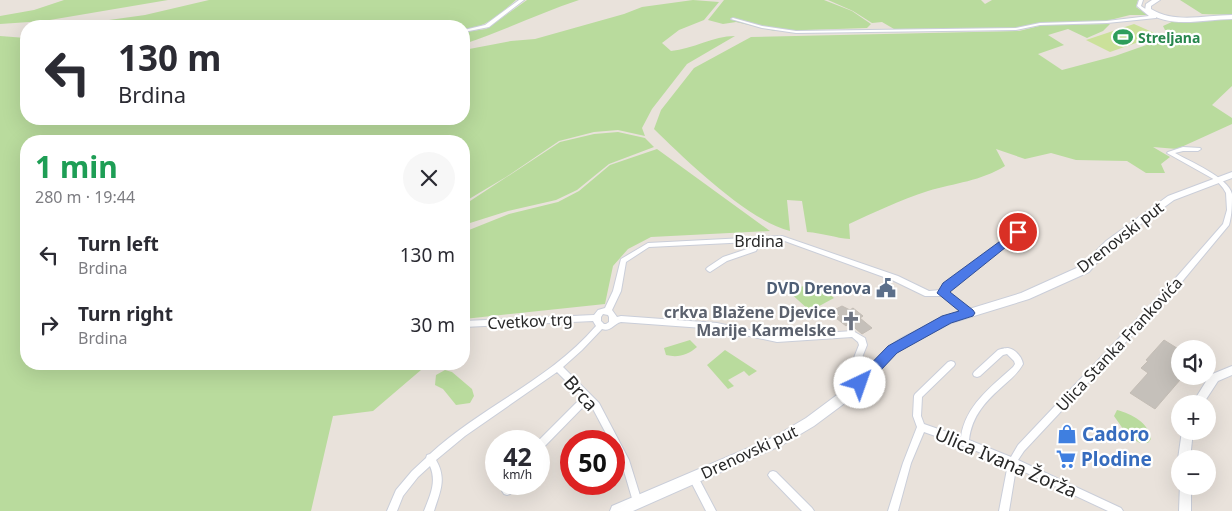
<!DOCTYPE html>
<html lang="en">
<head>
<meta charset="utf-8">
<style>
  body { margin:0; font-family:"Noto Sans",sans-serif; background:#f7f7f7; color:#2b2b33; height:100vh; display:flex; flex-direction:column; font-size:19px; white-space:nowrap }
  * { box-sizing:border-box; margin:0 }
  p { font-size:16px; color:#7c7c81 }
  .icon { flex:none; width:28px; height:28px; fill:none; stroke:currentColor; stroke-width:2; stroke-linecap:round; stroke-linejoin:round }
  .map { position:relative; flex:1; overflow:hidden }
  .side { position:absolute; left:20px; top:135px; width:450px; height:235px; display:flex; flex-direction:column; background:#fff; border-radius:20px; box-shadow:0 5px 20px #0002 }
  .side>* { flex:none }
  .guide { position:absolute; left:20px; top:20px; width:450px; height:105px; border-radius:20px; box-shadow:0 5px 20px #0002; background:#fff; color:#2b2b33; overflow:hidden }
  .controls { position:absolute; left:1171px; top:340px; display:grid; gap:10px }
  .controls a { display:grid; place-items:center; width:45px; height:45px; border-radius:50%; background:#fff; box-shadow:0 5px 20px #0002; font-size:25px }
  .speed { position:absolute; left:485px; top:430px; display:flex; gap:10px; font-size:25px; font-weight:700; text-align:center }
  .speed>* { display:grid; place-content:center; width:65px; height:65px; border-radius:50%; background:#fff; box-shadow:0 5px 20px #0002; line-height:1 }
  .speed small { font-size:12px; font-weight:400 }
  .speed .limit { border:8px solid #d22; background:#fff; color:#111 }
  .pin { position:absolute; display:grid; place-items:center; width:42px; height:42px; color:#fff; margin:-21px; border:2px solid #fff; border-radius:50%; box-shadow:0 1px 5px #0007 }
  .me { position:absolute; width:55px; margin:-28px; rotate:42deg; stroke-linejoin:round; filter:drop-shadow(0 0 4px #0008) }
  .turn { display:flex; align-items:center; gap:18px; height:105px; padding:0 15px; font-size:22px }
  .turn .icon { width:65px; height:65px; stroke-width:2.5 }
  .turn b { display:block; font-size:35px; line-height:42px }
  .round { display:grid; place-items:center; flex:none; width:52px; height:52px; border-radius:26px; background:#f7f7f7 }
  .summary { display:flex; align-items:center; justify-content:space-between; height:85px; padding:0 15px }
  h1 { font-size:30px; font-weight:700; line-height:38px; color:#1e9e55 }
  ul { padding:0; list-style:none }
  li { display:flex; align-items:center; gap:15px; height:70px; padding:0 15px }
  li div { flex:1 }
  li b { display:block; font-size:19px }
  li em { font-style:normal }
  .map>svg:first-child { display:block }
  .green { fill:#b9db9d }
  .pitch { fill:#cbe19a }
  .building { fill:#c5c0ba; stroke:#c4bdb5 }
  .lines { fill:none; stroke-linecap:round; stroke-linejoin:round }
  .minor-casing { stroke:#caced9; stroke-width:2 }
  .tertiary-casing { stroke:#caced9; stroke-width:2 }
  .secondary-casing { stroke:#caced9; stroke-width:2 }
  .minor { fill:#fff; fill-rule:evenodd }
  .tertiary { fill:#fff; fill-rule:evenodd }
  .secondary { fill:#fff; fill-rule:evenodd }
  .route { fill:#4b79e7; stroke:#314f96 }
  .labels { text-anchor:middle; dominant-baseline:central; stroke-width:4.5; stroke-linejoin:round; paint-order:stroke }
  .far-leisure-label { font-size:14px; font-weight:bold; fill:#27864d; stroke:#fff; text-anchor:start }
  .street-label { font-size:16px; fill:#282828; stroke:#fff }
  .service-label { font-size:16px; font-weight:bold; fill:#4e5e75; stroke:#fff; text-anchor:end }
  .worship-label { font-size:16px; font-weight:bold; fill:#5b616d; stroke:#fff; text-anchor:end }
  .near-street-label { font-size:19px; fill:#282828; stroke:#fff }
  .near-shop-label { font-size:19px; font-weight:bold; fill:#366cbe; stroke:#fff; text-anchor:start }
</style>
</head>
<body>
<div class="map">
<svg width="1232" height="511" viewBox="0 0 1232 511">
  <rect width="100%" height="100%" fill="#e9e2db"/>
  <path class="green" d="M64 0H168L44 21 0 24V16L34 10Z
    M209 0H516C501 13 485 29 464 29V26H89L109 20 145 15Z
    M527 0H579C540 13 503 31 464 44V32L486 29Z
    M693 0 719 2 704 20 679 30 662 43 671 51C693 49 713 36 735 36L687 64 652 109 642 128 645 136 618 130 594 132 559 141 506 177 464 202V141H26V364H428L373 411 333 416 311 511H0V36L26 38V119H464V50L511 41 535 39 624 14 642 7Z
    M724 0H824L852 11 871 24 867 28 775 31 736 22 723 24 708 20Z
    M828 0H981L985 4 992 0H1138L1136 7 1148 15H1130L1106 21 1040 23 1014 28 894 29 882 22 872 23 853 11Z
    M1180 0H1232V15L1202 14Z
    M1232 18V86L1212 105 1232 118V124L1177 149 1153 147 1170 157 1161 164 1165 173H1146L1127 161 1076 160 1051 153 1025 159 996 149 1005 166C981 181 955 183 928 191 900 200 875 212 849 224L850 239C835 238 823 233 807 232L802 201 787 200 790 231C747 220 686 160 654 129L661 110 694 68 751 37 1019 31 1043 25 1110 24 1103 31 1087 38 1068 29 1048 35 1064 45 1038 54 1062 70 1115 56 1175 35 1165 30 1163 26 1174 21Z
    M618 132 645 138 654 147 609 164 577 190 556 200 508 211 470 223 464 218V205L560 142 594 134Z
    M657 149 770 231 651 237 628 249 613 266 605 304 464 319V232L509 214 558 202 579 191 610 165Z
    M817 283 834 298 810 311 787 290Z
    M690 340 697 347C688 355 678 358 666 355L664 348Z
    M725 350 757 371 749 376 744 371 728 380 734 386 728 389 707 365Z
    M445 370 452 372 472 389 474 396 470 403 456 405 443 389 435 385 436 375Z
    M1117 410C1132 414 1149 423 1151 439L1148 443H1140L1128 436 1114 416Z"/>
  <path class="pitch" d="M1134 24 1159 35 1110 52 1086 40Z"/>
  <path class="building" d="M842 306 850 310 853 308 863 316 860 318 872 328 862 334 849 323 846 326 836 318 840 316 834 310Z
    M1164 340 1180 350V380L1155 409 1130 393 1148 373 1141 368 1148 361 1146 360Z"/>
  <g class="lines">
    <defs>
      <path id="minor" d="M519 0H524L489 27 464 32V30L485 25Z
        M1139 0H1143L1141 6 1156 16V18L1107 23 1040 25 1016 30 796 33 762 28 731 19 733 18 762 26 796 31 1016 28 1040 23 1107 21 1149 16 1137 6Z
        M1183 147 1200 148 1201 149 1198 151H1183L1175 153C1189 161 1229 178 1232 194 1232 204 1232 215 1229 225L1180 284 1024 451 1018 460 1121 508 1123 511H1108L1016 468 1009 511H999L1008 464 969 448 924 432 911 463 898 511H888L903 463 917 427 913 416 914 396 915 394 948 362 951 361 954 362 955 364 954 366 922 397 921 416 924 424 961 437C965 406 991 387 1013 367L1015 364 1014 361 1007 354 1003 355 980 376 977 377 974 376 973 374 974 372 998 350C1000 349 1006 348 1008 348 1015 349 1022 357 1023 364 1018 373 1012 378 1004 385 986 401 972 415 969 440L1011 457 1018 445 1174 280 1223 224 1227 210 1226 193 1223 188 1217 181 1167 153 1168 152Z
        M1016 230H1020L1021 232 950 288 947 292 972 311 973 313 972 315H966L942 296H925L892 280 782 240 757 242V249L756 251 727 261 710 272 708 271 706 269 708 267 723 257 750 248V242L649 247 626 262 621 291 612 310 617 317 621 316 717 323 777 336 853 331 865 338 867 345 857 370 864 383 863 385 860 386 857 385 849 370 859 345 858 342 852 337 777 342 717 329 621 322C613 324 611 332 602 329L582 350 563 367 599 403 629 460 642 502 640 505 637 506 634 505 621 461 614 448V441H610L593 409 587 403 542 449 539 450V441H538L582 397 557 372 465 436 436 460C447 479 440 492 434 511H424C430 496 437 482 430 466L418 477 403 496 397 511H387L396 490 412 471 426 458 427 455 430 454C482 406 550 380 596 326L593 321 464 327V321L594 315 598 310 605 308 613 291 621 259 648 243 782 236 898 276 929 291 941 290 944 284ZM603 314 608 315 609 317V322L606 324H604L601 321V317Z
        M773 471 776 472 812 508 814 511H802L770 478 768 475 770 472Z
        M694 474 697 475 716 511H706L689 478 691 475Z
        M506 484H516L510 494 507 495 504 494 502 491Z"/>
      <path id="tertiary" d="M1232 366V375L1218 381 1203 404H1192L1210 375Z
        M1182 431H1193L1190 459H1180V463L1178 459Z
        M1180 484V486H1191V511H1179Z"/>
      <path id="secondary" d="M1152 0H1160L1151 6V9C1175 24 1206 15 1232 15V19C1205 19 1167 30 1145 10L1146 4Z
        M1232 172V178L1174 200 1112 245 1089 272 1029 299 951 323 908 345 896 353 857 394 814 426 782 445 633 511H610L612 506 774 437 806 418 849 386 888 347 900 339 943 317 1021 293 1081 266 1106 241 1168 196Z"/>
    </defs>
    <use href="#minor" class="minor-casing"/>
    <use href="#tertiary" class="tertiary-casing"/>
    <use href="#secondary" class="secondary-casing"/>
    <use href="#minor" class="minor"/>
    <use href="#tertiary" class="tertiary"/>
    <use href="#secondary" class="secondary"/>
  </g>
  <path class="route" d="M1018 228 1023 232 1021 235 950 292 973 310 975 313 973 316 951 323 897 353 865 387H856L854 383 856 379 888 346 942 316 959 311 937 293 943 283Z"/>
  <defs>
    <symbol id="stadium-bare" viewBox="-9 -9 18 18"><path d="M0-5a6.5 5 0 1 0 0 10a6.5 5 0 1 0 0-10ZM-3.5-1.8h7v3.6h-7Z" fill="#2e9e5b" stroke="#fff" stroke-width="2.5" paint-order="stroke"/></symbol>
    <symbol id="civic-bare" viewBox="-9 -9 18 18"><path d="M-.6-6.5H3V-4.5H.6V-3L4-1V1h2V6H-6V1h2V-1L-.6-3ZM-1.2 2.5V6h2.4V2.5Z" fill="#5c6f8a" stroke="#fff" stroke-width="2.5" paint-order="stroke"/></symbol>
    <symbol id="church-bare" viewBox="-9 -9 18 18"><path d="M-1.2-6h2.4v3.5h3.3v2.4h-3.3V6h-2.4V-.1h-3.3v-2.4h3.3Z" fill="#6b7280" stroke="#fff" stroke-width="2.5" paint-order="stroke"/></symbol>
    <symbol id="shop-bare" viewBox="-9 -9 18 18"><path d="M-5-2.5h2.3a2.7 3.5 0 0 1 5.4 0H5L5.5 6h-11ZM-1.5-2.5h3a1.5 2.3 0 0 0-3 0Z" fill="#3f7fe0" stroke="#fff" stroke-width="2.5" paint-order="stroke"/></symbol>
    <symbol id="supermarket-bare" viewBox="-9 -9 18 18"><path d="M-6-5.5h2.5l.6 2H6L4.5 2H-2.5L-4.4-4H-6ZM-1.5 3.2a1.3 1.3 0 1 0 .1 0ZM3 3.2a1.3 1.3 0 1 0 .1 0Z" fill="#3f7fe0" stroke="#fff" stroke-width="2.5" paint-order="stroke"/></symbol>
  </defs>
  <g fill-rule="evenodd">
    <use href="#stadium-bare" x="1109" y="23" width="28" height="28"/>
    <use href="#civic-bare" x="872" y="274" width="28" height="28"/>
    <use href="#church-bare" x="837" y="307" width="28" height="28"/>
    <use href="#shop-bare" x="1053" y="420" width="28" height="28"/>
    <use href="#supermarket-bare" x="1052" y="445" width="28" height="28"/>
  </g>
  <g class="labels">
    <g class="far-leisure-label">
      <text x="1138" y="37">Streljana</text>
    </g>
    <g class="street-label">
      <text transform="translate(1120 237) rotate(-38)">Drenovski put</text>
      <text x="759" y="241">Brdina</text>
      <text transform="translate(530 321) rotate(-3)">Cvetkov trg</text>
      <text transform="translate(1119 344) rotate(-47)">Ulica Stanka Frankovića</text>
      <text transform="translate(749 452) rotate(-25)">Drenovski put</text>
    </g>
    <g class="service-label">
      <text x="871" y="288">DVD Drenova</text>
    </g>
    <g class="worship-label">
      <text x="836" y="312">crkva Blažene Djevice<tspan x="836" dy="18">Marije Karmelske</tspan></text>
    </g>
    <g class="near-street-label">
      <text transform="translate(581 393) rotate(48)">Brca</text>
      <text transform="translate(1006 462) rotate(23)">Ulica Ivana Žorža</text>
    </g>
    <g class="near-shop-label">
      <text x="1082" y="434">Cadoro</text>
      <text x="1081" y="459">Plodine</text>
    </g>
  </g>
</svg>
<div class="controls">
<a><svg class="icon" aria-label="sound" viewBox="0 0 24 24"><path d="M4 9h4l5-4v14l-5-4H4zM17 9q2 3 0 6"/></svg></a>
<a>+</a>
<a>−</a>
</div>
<div class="speed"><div>42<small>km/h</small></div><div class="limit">50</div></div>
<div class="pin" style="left:1018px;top:232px;background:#d93025"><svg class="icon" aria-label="arrive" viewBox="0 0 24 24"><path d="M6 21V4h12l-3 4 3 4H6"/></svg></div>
<svg class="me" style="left:860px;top:383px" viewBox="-20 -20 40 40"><circle r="19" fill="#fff"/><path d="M0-13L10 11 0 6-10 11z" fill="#4b79e7"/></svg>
<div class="guide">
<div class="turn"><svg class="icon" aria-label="left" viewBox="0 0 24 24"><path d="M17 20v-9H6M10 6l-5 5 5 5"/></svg><div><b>130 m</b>Brdina</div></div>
</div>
<section class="side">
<div class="summary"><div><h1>1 min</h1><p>280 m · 19:44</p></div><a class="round"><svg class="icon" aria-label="close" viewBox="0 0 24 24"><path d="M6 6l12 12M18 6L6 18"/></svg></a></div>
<ul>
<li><svg class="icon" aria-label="left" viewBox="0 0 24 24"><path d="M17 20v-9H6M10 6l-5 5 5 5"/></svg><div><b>Turn left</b><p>Brdina</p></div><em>130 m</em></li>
<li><svg class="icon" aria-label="right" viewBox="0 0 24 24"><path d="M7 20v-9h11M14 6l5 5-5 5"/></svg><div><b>Turn right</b><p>Brdina</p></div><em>30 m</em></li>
</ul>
</section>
</div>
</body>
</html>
